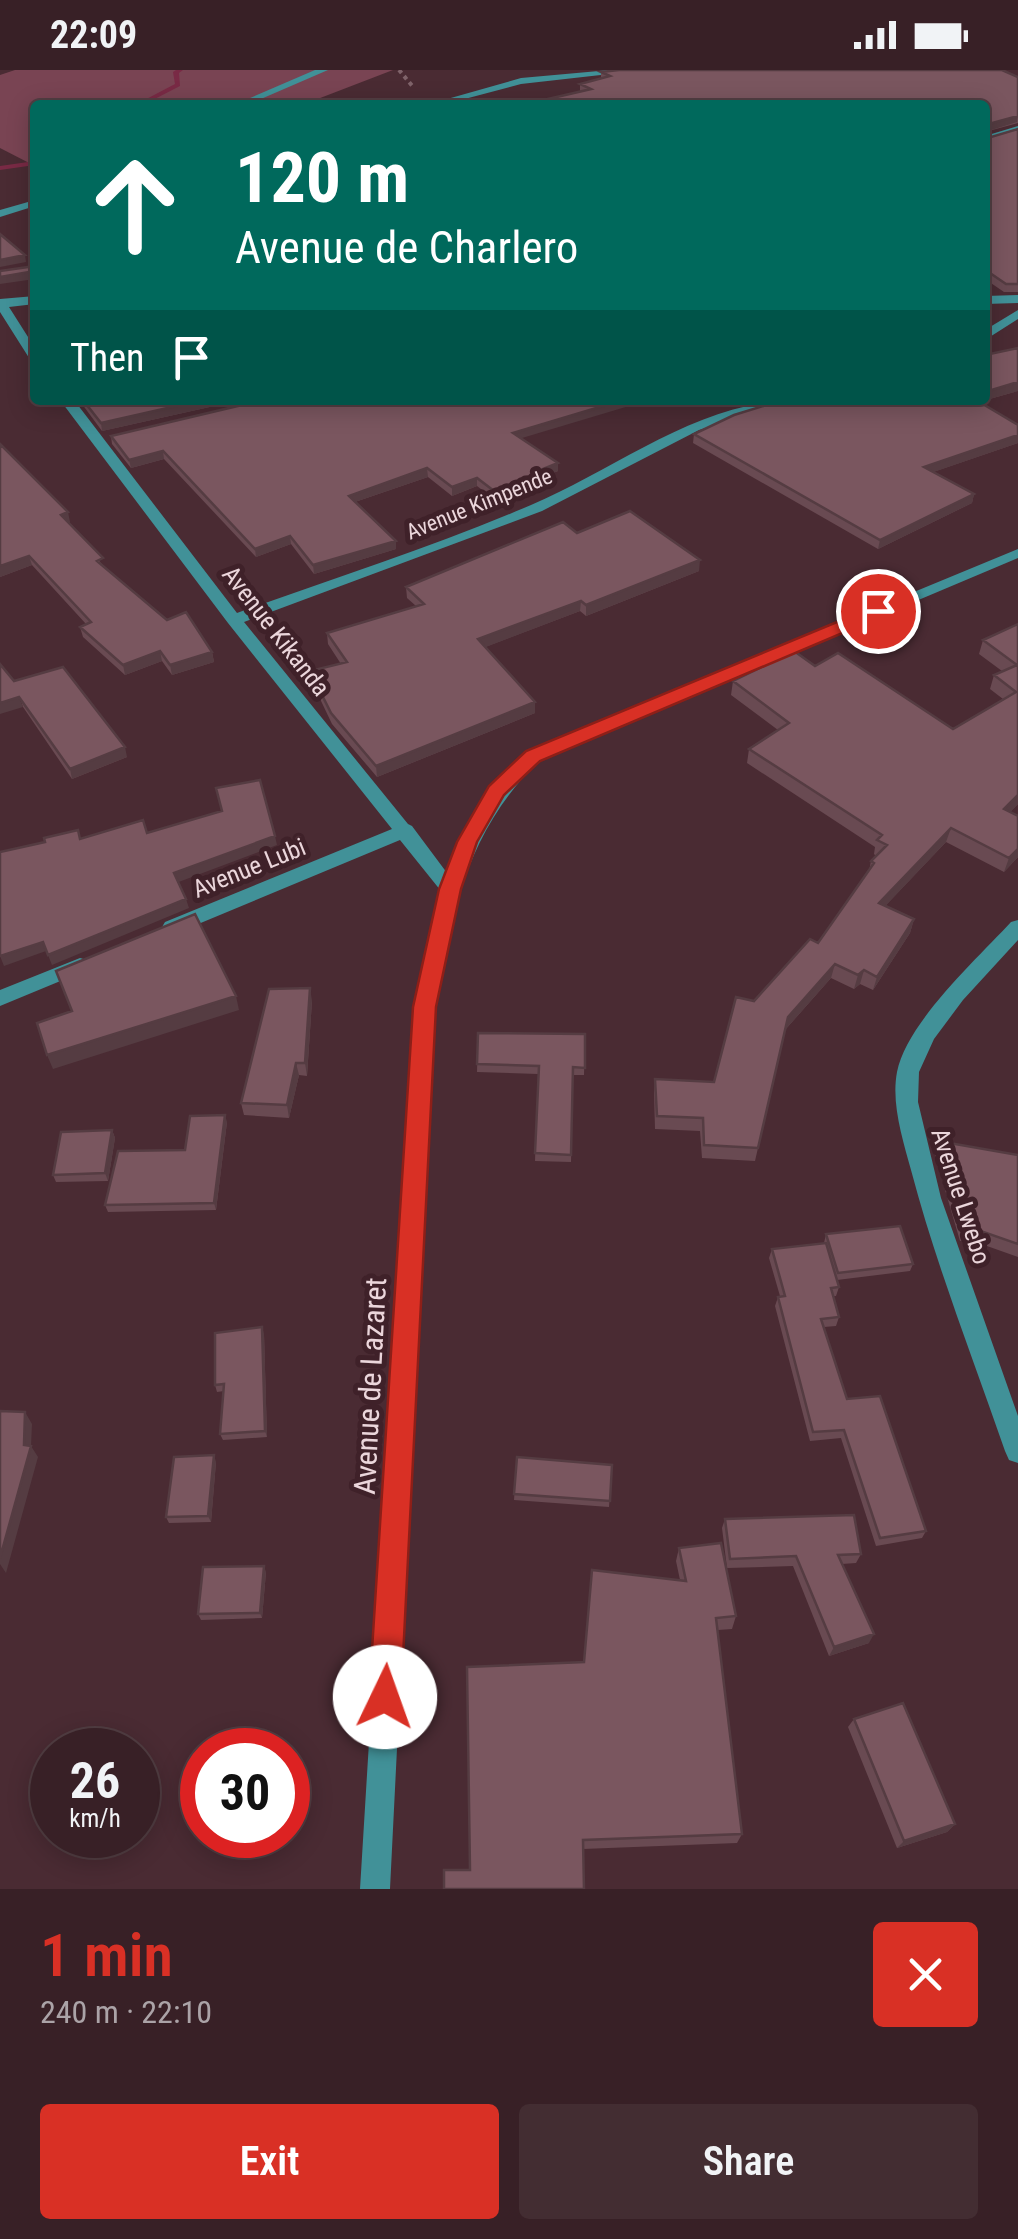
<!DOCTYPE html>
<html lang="en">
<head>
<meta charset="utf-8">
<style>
  body { margin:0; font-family:"Roboto Condensed",sans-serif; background:#432d32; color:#f1f3f6; height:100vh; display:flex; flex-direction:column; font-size:38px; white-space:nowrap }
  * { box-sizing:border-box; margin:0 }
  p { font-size:32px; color:#aba3a7 }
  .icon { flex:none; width:55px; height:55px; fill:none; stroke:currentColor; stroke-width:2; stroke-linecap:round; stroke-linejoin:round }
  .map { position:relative; height:1819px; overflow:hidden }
  .sheet { display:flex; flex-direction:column; background:#382026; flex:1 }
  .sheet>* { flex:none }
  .top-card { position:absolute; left:30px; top:30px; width:960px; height:305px; border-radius:10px; box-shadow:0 5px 25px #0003,0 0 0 2px #523e43; background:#00695c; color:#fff; overflow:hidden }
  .speed { position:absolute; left:30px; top:1658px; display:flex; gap:20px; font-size:50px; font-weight:700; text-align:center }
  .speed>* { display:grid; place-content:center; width:130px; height:130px; border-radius:50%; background:#382026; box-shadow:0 5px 25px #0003,0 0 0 2px #523e43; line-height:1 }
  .speed small { font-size:25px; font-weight:400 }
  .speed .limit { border:15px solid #d22; background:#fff; color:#111 }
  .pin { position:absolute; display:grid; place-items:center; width:85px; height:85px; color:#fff; margin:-42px; border:5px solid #fff; border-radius:50%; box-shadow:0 2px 10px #0007 }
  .me { position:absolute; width:110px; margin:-55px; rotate:3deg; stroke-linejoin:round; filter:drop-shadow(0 0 8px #0008) }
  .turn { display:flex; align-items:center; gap:35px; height:210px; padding:0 40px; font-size:45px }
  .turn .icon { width:130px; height:130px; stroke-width:2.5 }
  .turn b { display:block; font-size:70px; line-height:85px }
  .then { display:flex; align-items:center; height:95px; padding:0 40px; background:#0003; gap:20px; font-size:38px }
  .round { display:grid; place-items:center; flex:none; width:105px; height:105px; border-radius:10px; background:#432d32 }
  .overview { display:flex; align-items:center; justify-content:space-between; height:170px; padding:0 40px }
  h1 { font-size:60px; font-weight:600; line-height:75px; color:#d93025 }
  .action { display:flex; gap:20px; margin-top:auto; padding:20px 40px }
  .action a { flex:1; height:115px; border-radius:10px; background:#d93025; color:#fff; font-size:40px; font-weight:600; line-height:115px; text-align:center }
  .action a+a { background:#432d32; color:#f1f3f6 }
  .status { display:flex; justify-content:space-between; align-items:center; height:70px; padding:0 50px; background:#382026; direction:ltr }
  .status svg { height:28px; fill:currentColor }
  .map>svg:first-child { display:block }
  .green { fill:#794453 }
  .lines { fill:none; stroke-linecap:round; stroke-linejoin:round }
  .stream { fill:#792a45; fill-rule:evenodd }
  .path { stroke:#7f636a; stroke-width:4; stroke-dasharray:4 4; stroke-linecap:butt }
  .minor { fill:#419198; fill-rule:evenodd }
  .wall { fill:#694a52 }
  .shaded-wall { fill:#553c42 }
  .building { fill:#7a565f; stroke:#553c42; stroke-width:2.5 }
  .route { fill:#d93025; stroke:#8d1f18; stroke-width:2.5 }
  .labels { text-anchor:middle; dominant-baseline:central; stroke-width:10; stroke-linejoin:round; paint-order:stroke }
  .far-street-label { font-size:22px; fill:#ebd6db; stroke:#3f2129 }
  .street-label { font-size:25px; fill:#ebd6db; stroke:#3f2129 }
  .near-street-label { font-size:30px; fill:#ebd6db; stroke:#3f2129 }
</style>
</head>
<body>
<div class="status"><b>22:09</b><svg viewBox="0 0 49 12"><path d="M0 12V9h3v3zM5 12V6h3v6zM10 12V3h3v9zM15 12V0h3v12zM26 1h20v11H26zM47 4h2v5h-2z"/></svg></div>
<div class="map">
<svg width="1018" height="1819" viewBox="0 0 1018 1819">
  <rect width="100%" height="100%" fill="#4a2b33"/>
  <path class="green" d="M15 0H393L302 35H35V96L0 78V5Z"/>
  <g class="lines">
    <path class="stream" d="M176 0H183L179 3 180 16 143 35H135L175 14 173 2Z
      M35 91V95L0 100V96Z"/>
    <path class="path" d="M399 0 414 18"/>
    <path class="minor" d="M315 0H328L247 35H234Z
      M610 0H645L521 14 442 35H426L521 8Z
      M1018 56V62L985 72V66Z
      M35 130V136L0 147V140Z
      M1018 225V233L985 234V226Z
      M35 226V234L9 237 35 278V292L31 291 0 242V229Z
      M1018 240V249L985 270V260Z
      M60 330H74L237 543C335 508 435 476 531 435 616 399 700 330 798 330L699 360 542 441 244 552 408 754 412 756 447 803C466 755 491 718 527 682L1018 479V488L539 690C464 767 455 836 434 937L390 1819H360L414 937 441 821 400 770 179 862H165L162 857 165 852 392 759 228 553Z
      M1018 850V870L963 930 934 969 919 1002 918 1032 941 1128 1018 1346V1393L1009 1390 1005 1381C973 1288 936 1195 911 1100 903 1070 891 1034 897 1002 907 952 977 889 1011 852Z
      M80 888 87 890 90 895 87 900 0 936V920Z"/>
  </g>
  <path class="wall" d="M601 2 1018 7V53L985 62V35H548V29L581 21H580V14L601 8Z
    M1018 59V222H1004L985 209V66L988 68Z
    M1018 321 979 332 1018 373 933 402 974 424 972 433 878 479 693 373 694 364Z
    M79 330H241L102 361Z
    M111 366 521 369 558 393V401L543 407V413L498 432 477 416 452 426 428 407 355 432 396 479 314 504 291 474 256 487 164 389 131 398 112 374Z
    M0 374 70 452 68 453 105 498 167 550 212 582 214 592 172 605 162 591 125 605 83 567 80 557 86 554 32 495 0 507Z
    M577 463 699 501 586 546 580 541 485 577 535 643 377 707 332 654 312 612 310 601 341 594 328 574 327 563 416 536 407 528 406 517Z
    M1018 554V734L1010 742 1018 746V787L1004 802 946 772 885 836 914 849 910 863 873 920 860 914 854 919 831 908 785 960 755 1091 702 1088 700 1061 655 1059 654 1023 655 1009 714 1012 754 931 818 873 869 801 871 791 876 786 874 784 875 777 747 693 749 679 778 660 731 625 733 611 815 596 953 659 1003 629 990 619 994 605 1002 601 979 584 983 570Z
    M14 611 127 687 72 709 23 637Z
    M312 931 307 1006 299 1005 289 1048 244 1045 241 1033Z
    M478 963 585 964 584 1005H573L571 1092 535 1091 538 1004 477 1002Z
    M227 1052 216 1140 108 1142 105 1135Z
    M112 1060 115 1068 108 1111 56 1112 53 1105Z
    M938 1071 1018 1085V1187L970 1170 960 1171 934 1082Z
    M826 1164 913 1194 910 1201 837 1210 839 1217 836 1226H833L839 1247 836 1256 824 1257 847 1329 926 1461 922 1468 876 1476 841 1368 810 1371 775 1236 778 1227 780 1226 769 1188 772 1179 824 1173Z
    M264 1264 267 1367 223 1370 220 1364 224 1321 217 1322 215 1315Z
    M517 1387 612 1395 609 1437 514 1430Z
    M216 1392 211 1452 169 1453 166 1447Z
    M725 1449 861 1484 856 1493 842 1494 869 1573 829 1586 793 1496 727 1498 722 1458Z
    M679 1478 736 1546 732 1559 718 1560 742 1764 737 1773 583 1779 470 1800 584 1592 680 1510 676 1491Z
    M266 1502 262 1548 201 1550 198 1544Z
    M854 1649 955 1754 947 1762 897 1778 848 1657Z"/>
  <path class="shaded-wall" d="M1018 46 1017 52 985 62V55Z
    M25 185 26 192 0 197V190Z
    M35 201V209L0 214V207Z
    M1018 312V321L968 335 969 330H985V322Z
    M203 330H241L102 361 101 353Z
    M623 330H649L512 371 513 363Z
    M1018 365V373L922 406 924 397Z
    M163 381 164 389 131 398 129 390Z
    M558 393V401L543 407V413L498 432V424L538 401Z
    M427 398 428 407 349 434V426Z
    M477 408V416L452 426V417Z
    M974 424 972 433 878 479 880 470Z
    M68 442 70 452 63 455 61 445Z
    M290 466 291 474 256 487 255 479Z
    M396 471V479L314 504 313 495Z
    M29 486 32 495 0 507V496Z
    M700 490 699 501 586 546V535Z
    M581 531 580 541 478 580V569Z
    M160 581 162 591 125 605 123 595Z
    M212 582 214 592 172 605 170 595Z
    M19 627 23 637 0 644V633Z
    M535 632V643L377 707 376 696Z
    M125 677 127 687 72 709 70 699Z
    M1018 725V734L1000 753 1004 739Z
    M951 758 946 772 875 847 879 833Z
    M275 766 277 775 176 813 174 803Z
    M1018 779V787L1004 802 1009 788Z
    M186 829 189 838 52 895 48 885Z
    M914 849 910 863 873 920 877 907Z
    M43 872 46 881 4 896 0 886Z
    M835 894 831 908 785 960 788 947Z
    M864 900 860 914 854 919 858 905Z
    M310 918 312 931 307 1006 305 993Z
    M236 926 239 940 53 999 47 985Z
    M296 993 299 1005 289 1048 287 1035Z
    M225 1045 227 1052 216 1140 214 1133Z
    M112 1060 115 1068 108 1111 105 1103Z
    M262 1257 264 1264 267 1367 265 1361Z
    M25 1342 32 1354 31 1376 38 1387 6 1503 0 1494V1488L24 1375Z
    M214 1385 216 1392 211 1452 208 1446Z
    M264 1496 266 1502 262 1548 260 1543Z
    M874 1564 869 1573 829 1586 834 1577Z
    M955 1754 947 1762 897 1778 904 1771Z"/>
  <path class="building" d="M619 0H1002L1018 7V46L985 55V57V35H555L558 34 548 29 591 19 580 14 610 6 601 2Z
    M327 29 339 35H306Z
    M1018 59V214H1006L987 201H985V66L988 68Z
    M0 164 25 185 0 190Z
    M35 196V201L0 207V201Z
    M1018 278V312L985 322V285Z
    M83 330H203L101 353Z
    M263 330H623L513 363 558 393 538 401 543 404 498 424 477 408 452 417 427 398 349 426 396 471 313 495 290 466 255 479 163 381 129 390 111 366Z
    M783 330H976L1018 355V365L924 397 974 424 880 470 694 364 734 345Z
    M0 374 68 442 61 445 103 488 97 491 167 550 186 542 212 582 170 595 160 581 123 595 80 557 91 552 29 486 0 496Z
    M630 441 700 490 586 535 581 531 478 569 535 632 376 696 331 643 310 601 347 592 327 563 424 534 406 517 563 452 577 463Z
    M1018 554V725L1004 739 1018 746V779L1009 788 951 758 879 833 914 849 877 907 864 900 858 905 835 894 788 947 758 1078 704 1075 703 1048 657 1046 655 1009 714 1012 736 927 754 931 810 869 818 873 874 793 871 791 887 775 877 770 882 765 749 679 789 653 733 611 794 581 815 596 838 583 953 659 1016 622 994 605 1017 595 983 570Z
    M0 594 14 611 63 597 125 677 70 699 19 627 0 633Z
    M260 710 275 766 174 803 186 829 48 885 43 872 0 886V782L45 772 44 768 78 760 80 769 143 750 147 763 222 741 216 718Z
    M195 844 236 926 47 985 37 953 72 941 56 901Z
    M310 918 305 993H296L287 1035 241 1033 269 919Z
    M478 963 585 964V998L573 997 571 1085 535 1083 539 996 477 994Z
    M225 1045 214 1133 105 1135 118 1081 185 1080 190 1046Z
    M112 1060 105 1103 53 1105 61 1062Z
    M938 1071 1018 1085V1174L975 1159 965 1161Z
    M900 1156 913 1194 838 1203 826 1164Z
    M826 1173 839 1217 831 1218 839 1247 821 1249 847 1329 880 1326 926 1461 880 1468 844 1360 813 1362 778 1227 785 1226 772 1179Z
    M262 1257 265 1361 220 1364 224 1314 215 1315V1263Z
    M0 1341 25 1342 24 1375 31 1376 0 1488Z
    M214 1385 208 1446 166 1447 174 1387Z
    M517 1387 612 1395 610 1431 514 1424Z
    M854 1445 861 1484 838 1485 874 1564 834 1577 796 1486 730 1489 725 1449Z
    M721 1473 736 1546 716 1548 742 1764 583 1770 584 1819H444V1800H470L467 1597 584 1592 592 1500 686 1511 679 1478Z
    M264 1496 260 1543 198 1544 203 1497Z
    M903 1633 955 1754 904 1771 854 1649Z"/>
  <path class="route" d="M878 535 887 541 885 545 540 691 504 725 477 772 461 819 436 937 401 1627 397 1639 385 1643 374 1639 369 1627 413 937 439 819 457 772 489 716 526 681Z"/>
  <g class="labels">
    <g class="far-street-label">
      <text transform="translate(479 434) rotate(-22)">Avenue Kimpende</text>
    </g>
    <g class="street-label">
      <text transform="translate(276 561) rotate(52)">Avenue Kikanda</text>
      <text transform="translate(249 798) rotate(-22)">Avenue Lubi</text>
      <text transform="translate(961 1126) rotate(72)">Avenue Lwebo</text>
    </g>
    <g class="near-street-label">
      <text transform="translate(370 1316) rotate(-87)">Avenue de Lazaret</text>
    </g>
  </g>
</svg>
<div class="speed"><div>26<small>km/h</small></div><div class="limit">30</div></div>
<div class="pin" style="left:878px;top:541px;background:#d93025"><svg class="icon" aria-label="arrive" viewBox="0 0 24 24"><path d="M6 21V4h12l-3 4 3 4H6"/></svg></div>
<svg class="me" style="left:385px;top:1627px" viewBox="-20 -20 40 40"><circle r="19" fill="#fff"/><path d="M0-13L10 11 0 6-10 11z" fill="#d93025"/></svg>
<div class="top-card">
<div class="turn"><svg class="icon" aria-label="ahead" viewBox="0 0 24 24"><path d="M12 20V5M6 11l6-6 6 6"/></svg><div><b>120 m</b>Avenue de Charlero</div></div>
<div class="then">Then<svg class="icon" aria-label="arrive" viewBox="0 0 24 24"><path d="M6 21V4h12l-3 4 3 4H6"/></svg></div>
</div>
</div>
<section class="sheet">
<div class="overview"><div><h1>1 min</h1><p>240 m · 22:10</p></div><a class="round" style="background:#d93025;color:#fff"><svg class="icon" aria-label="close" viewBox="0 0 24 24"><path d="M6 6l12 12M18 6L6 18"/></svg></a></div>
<div class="action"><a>Exit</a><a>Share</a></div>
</section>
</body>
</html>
